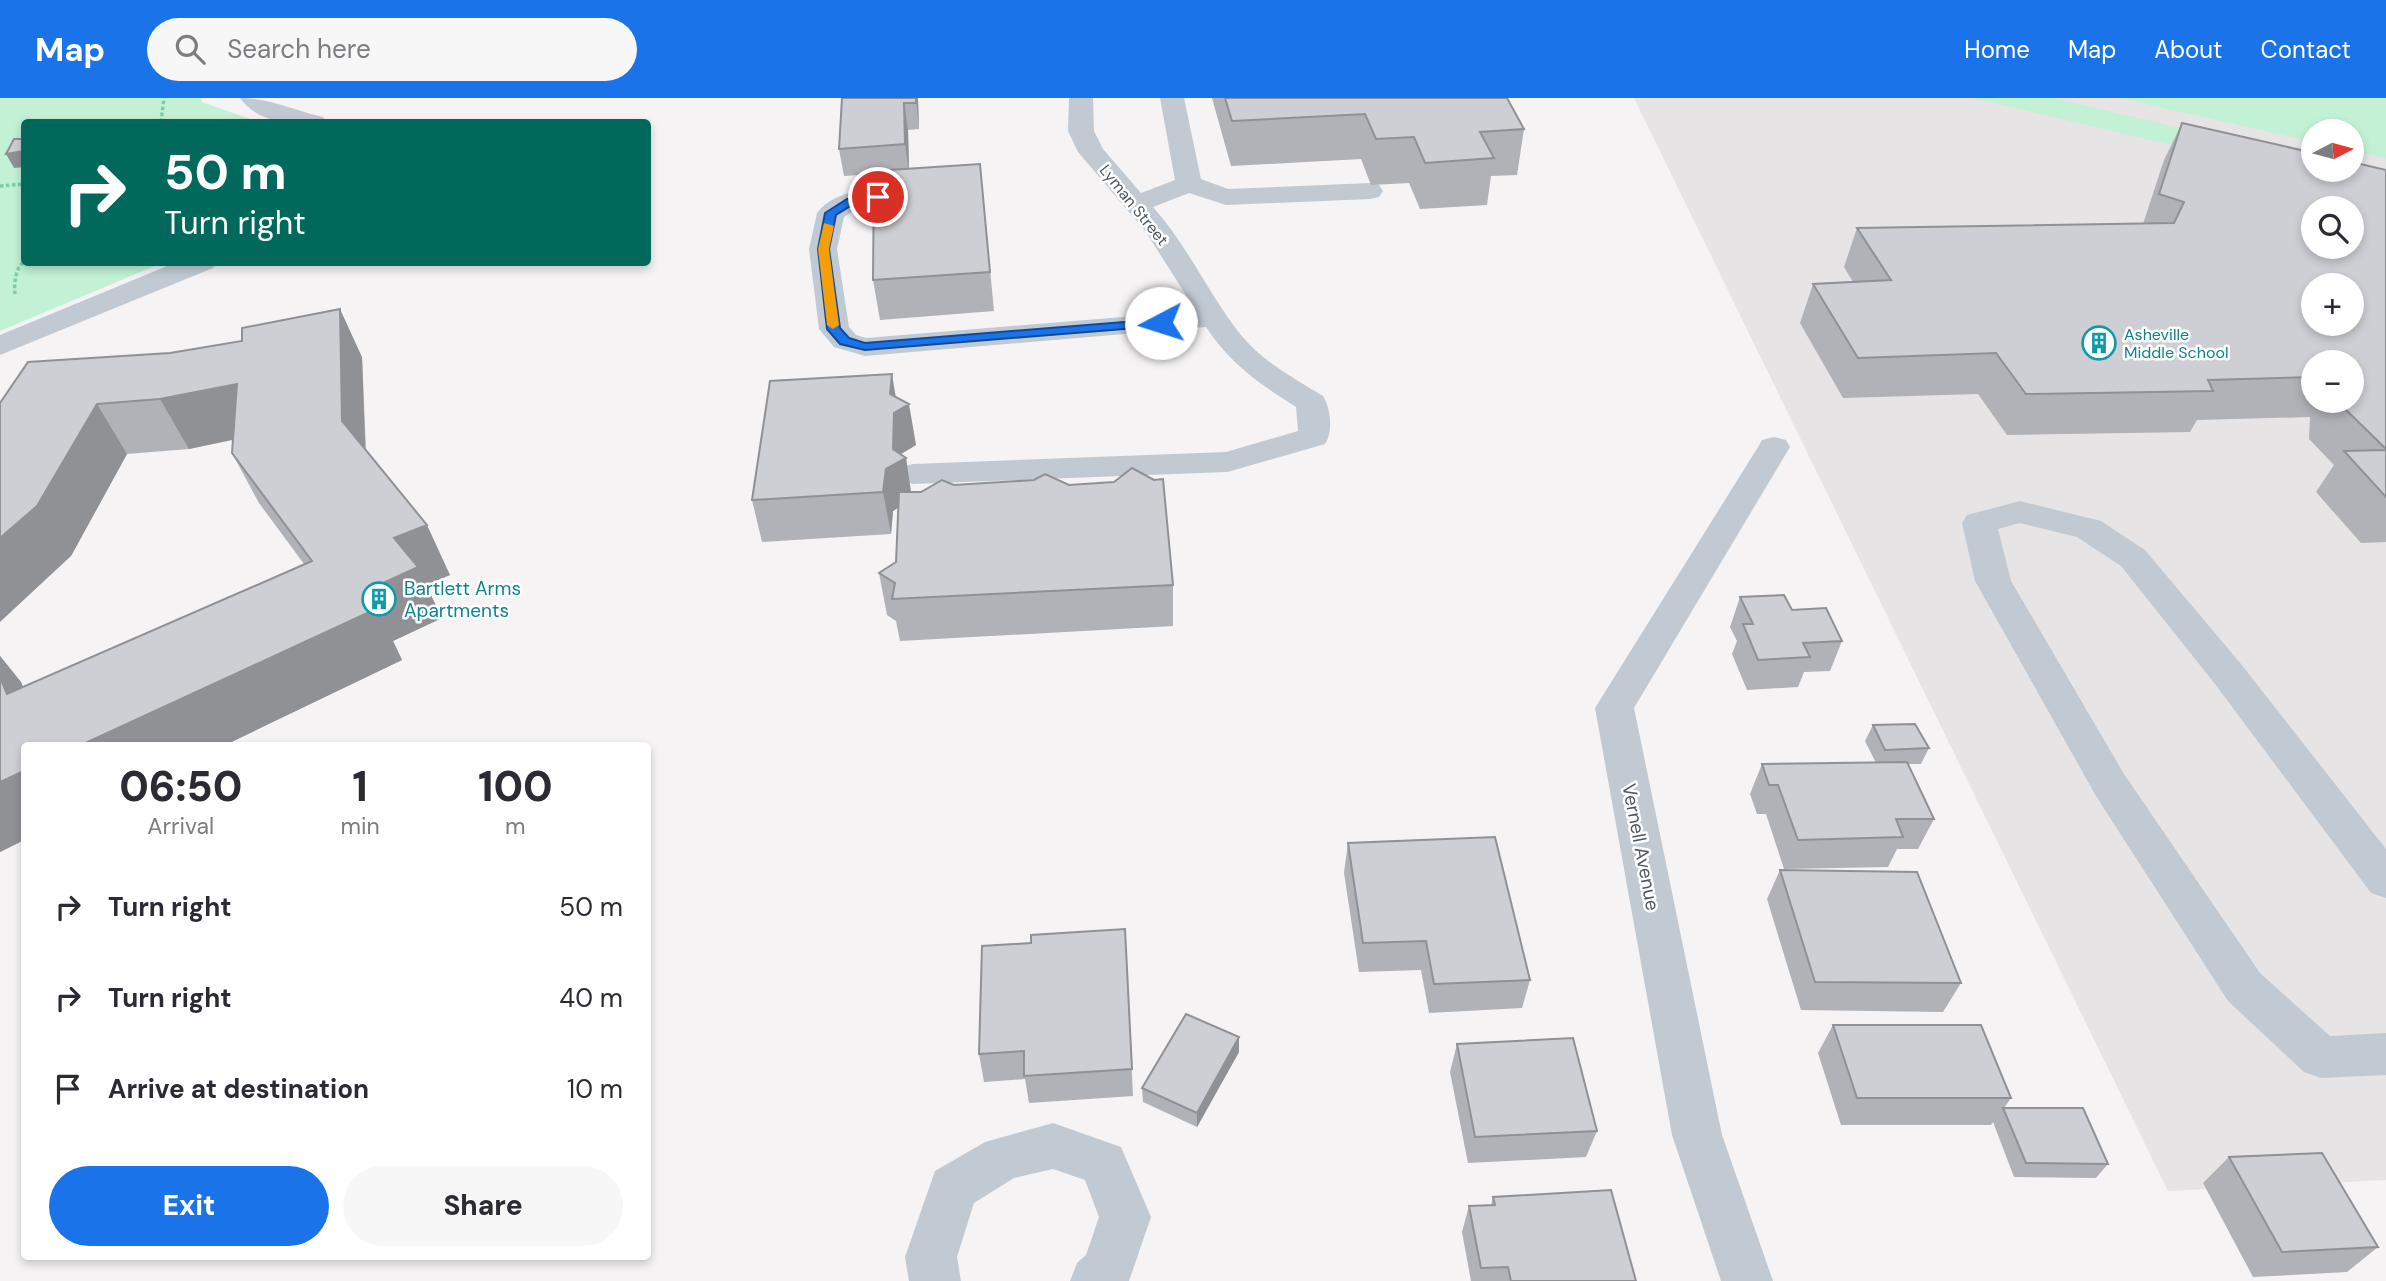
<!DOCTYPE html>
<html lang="en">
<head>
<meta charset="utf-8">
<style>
  body { margin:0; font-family:"DM Sans",sans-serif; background:#f7f7f7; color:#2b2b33; height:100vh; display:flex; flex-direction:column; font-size:26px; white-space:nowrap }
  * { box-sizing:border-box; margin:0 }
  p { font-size:23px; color:#7c7c81 }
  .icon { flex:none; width:38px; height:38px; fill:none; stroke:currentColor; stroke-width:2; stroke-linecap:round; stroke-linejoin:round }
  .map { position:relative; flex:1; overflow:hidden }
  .side { position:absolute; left:21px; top:644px; width:630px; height:518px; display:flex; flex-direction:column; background:#fff; border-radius:7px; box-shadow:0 4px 10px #0003 }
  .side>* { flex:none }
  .banner { position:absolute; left:21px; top:21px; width:630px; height:147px; border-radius:7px; box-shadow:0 4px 10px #0003; background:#00695c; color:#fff; overflow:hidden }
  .needle { width:46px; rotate:84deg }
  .buttons { position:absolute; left:2301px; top:21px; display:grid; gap:14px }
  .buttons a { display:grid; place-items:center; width:63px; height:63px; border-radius:50%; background:#fff; box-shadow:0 4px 10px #0003; font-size:35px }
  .pin { position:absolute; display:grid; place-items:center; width:60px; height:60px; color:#fff; margin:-30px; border:4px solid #fff; border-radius:50%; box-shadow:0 2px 7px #0007 }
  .me { position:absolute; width:77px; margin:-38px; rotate:265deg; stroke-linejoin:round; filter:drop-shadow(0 0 5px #0008) }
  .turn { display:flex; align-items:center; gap:24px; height:147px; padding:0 28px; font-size:32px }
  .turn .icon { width:91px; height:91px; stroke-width:2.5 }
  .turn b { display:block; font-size:49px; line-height:60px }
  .eta { display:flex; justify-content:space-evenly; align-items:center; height:119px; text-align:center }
  .eta b { font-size:42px; font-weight:800; line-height:49px }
  .button { display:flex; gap:14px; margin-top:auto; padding:14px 28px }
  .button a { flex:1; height:80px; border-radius:42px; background:#1a73e8; color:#fff; font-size:28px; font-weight:800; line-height:80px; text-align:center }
  .button a+a { background:#f7f7f7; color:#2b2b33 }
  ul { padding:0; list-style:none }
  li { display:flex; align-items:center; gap:21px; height:91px; padding:0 28px }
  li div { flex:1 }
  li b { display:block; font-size:26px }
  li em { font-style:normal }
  header { display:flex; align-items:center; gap:42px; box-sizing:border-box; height:98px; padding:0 35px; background:#1a73e8; color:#fff }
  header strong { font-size:33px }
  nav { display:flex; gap:38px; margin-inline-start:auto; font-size:24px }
  .search { width:490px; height:63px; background:#f7f7f7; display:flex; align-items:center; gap:18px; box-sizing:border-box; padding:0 24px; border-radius:38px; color:#7c7c81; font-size:26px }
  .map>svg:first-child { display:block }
  .education { fill:#e6e4e5; fill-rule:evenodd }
  .green { fill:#c3f1d5 }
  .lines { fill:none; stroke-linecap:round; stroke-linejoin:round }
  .path { stroke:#7ad0a6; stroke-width:3.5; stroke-dasharray:3.5 2.5; stroke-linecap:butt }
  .minor { fill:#c1cad2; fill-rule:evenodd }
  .wall { fill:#b0b2b7; fill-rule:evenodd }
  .shaded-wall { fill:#909195 }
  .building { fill:#cdcfd5; stroke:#909195; stroke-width:2; fill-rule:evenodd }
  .route { fill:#1a73e8; stroke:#114b97; stroke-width:2 }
  .slow { fill:#f59e0b }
  .labels { text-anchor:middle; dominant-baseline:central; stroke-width:5; stroke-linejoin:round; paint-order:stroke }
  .far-street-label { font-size:16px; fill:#4a5661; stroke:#fff }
  .far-culture-label { font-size:16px; fill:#0d838f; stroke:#fff; text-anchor:start }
  .culture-label { font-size:19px; fill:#0d838f; stroke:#fff; text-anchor:start }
  .street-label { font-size:19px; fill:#4a5661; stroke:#fff }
</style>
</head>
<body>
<header>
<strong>Map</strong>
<div class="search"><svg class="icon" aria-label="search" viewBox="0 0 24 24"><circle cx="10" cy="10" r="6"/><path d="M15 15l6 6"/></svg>Search here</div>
<nav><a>Home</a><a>Map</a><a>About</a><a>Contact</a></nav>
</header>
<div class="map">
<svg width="2386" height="1183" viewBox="0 0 2386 1183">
  <rect width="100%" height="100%" fill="#f5f3f3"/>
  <path class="education" d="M1634 0H2386V1082L2168 1093ZM2314 33H2352V72H2314ZM2314 110H2352V149H2314ZM2314 187H2352V226H2314ZM2314 264H2352V303H2314Z"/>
  <path class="green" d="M0 0H201L202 4 259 24H24V164L162 165 0 233Z
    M1973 0H2053L2313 61 2314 72H2352L2386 98Z
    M2120 0H2386V60L2352 53V33H2314L2313 44Z"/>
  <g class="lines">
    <path class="path" d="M161 24 164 0
      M22 86 24 96
      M0 88 24 86
      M15 196C14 186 15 170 24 164"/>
    <path class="minor" d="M240 0C269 0 294 12 323 19L326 24C297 27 259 27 240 0Z
      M1069 0H1093L1094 33 1103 51 1141 95 1175 82 1160 0H1184L1201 81 1228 91 1370 85 1379 87 1383 93 1379 99 1370 101 1226 107 1189 95 1153 109C1188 148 1209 197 1241 237 1263 264 1294 280 1323 298 1331 310 1333 335 1325 346L1227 374 913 386 901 383 896 376 901 369 913 366 1226 354 1298 333 1296 309C1260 286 1230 266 1206 229L865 258 834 249 819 231 809 151 817 115C831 96 866 88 887 93L891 99 887 105 858 110 844 119 837 151 849 229 856 237 866 240 1196 213 1146 134 1078 54 1068 33Z
      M177 164H217L213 170 0 257V237Z
      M1774 339 1786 342 1790 349 1634 610 1722 1037 1773 1183H1721L1672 1037 1595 610 1758 349 1762 342Z
      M2020 403 2101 423 2145 452 2241 566 2386 751V800L2371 795 2215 586 2121 468 2077 439 2020 425 1998 431 2011 483 2124 676 2260 875 2330 938 2386 935V977L2321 980 2304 974 2228 903 2096 698 1975 483 1962 425 1967 417Z
      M1053 1025 1121 1049 1151 1119 1129 1183H1070L1077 1165 1086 1157 1099 1119 1085 1082 1053 1071 1014 1080 974 1105 957 1159 961 1183H909L905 1159 935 1073 985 1044Z"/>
  </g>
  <path class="wall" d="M842 0H918L919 31 908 32 909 71 980 66 994 213 880 222 873 182 874 76 844 78 839 51Z
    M1212 0H1507L1524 31 1517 77 1491 78 1487 107 1420 111 1409 85 1371 87 1361 61 1231 68Z
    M2182 25 2386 72V444L2361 445 2316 394 2334 367 2309 341 2310 319 2197 322 2190 334 2007 337 1978 296 1843 300 1800 225 1813 186 1853 184 1844 169 1857 130 2143 126 2164 62ZM2314 264H2352V303H2314Z
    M170 255 362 259 366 352 450 477 426 487 442 520 393 543 402 562 223 648H24V742L0 754V558L21 584 23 589 304 466 259 405 232 355 233 342 189 351 127 356 71 458 0 305Z
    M896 299 916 347 901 356V357L906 360 911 394 1173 487V528L900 543 896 523 887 517 879 475 896 464 898 410 893 413 891 436 762 444 752 402Z
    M1740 499 1792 512 1842 543 1830 573 1804 574 1798 589 1747 592 1732 556 1737 543 1730 529Z
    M1873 627 1929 650 1921 666H1908L1934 721 1918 751H1897L1888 769 1784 771 1766 716H1757L1750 696 1762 666 1876 665 1865 643Z
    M1348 745 1530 882 1522 910 1429 915 1421 872 1359 874 1344 775Z
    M1780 772 1961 885 1943 914 1801 912 1767 801Z
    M1125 831 1133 998 1029 1005 1025 981 984 984 979 956 1031 845Z
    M1833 927 2011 1000 2004 1010 2108 1066 2096 1080 2014 1079 1993 1024 1991 1027H1841L1818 955Z
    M1457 946 1597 1033 1586 1059 1468 1065 1450 974Z
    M1239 954 1197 1029 1143 1004 1142 990Z
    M2229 1059 2378 1149 2347 1174 2253 1179 2203 1085Z
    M1493 1099 1636 1183H1471L1462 1134 1469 1108 1491 1107Z"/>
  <path class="shaded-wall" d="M916 0H918V3L919 31Z
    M904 5 908 32 909 74 905 46Z
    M24 53V69L14 70 6 56Z
    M340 211 362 259 366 373 342 323Z
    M892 276 898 313 909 306 916 347 901 356V363L906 360 912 401 893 413 891 436 883 394 886 371 893 351 890 296Z
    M237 286 263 335 189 351 160 301Z
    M97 306 127 356 71 458 0 524V440Z
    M427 427 450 477 426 487 442 520 393 543 402 562 223 648H79L364 494 394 440Z
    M0 558 21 584 46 646 7 596 0 579Z
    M24 673V742L0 754V684Z
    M1239 939V954L1197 1029V1015Z"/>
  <path class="building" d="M842 0H916V5H904L905 46 839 51Z
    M1225 0H1507L1524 31 1480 34 1494 60 1425 65 1414 39 1376 41 1365 16 1232 23Z
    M2182 25 2314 55V72H2352V64L2386 72V351L2337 303H2352V264H2314V279L2208 282 2213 293 2026 296 1996 255 1858 260 1813 186 1891 182 1857 130 2174 125 2184 104 2159 96ZM2314 110H2352V149H2314ZM2314 187H2352V226H2314Z
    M14 41H24V53L6 56Z
    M980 66 990 174 873 182 874 73Z
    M340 211 342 323 427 427 394 440 418 469 364 494 376 511 79 648H24V673L0 684V579L7 596 312 463 232 355 237 286 160 301 97 306 37 408 0 440V305L28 264 170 255 242 243V230Z
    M892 276 890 296 909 306 894 315 893 351 906 360 886 371 883 394 752 402 770 283Z
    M2386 352V399L2344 353Z
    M1132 370 1154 382 1163 381 1173 487 892 501 895 485 879 475 896 464 899 394H921L942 382 954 387 1034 382 1045 376 1069 387 1114 384Z
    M1784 497 1792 512 1826 510 1842 543 1803 545 1810 559 1758 562 1743 526H1753L1740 499Z
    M1915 626 1929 650 1885 652 1873 627Z
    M1907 664 1934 721H1896L1903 739 1798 742 1778 687H1769L1762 666Z
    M1495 739 1530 882 1434 886 1426 843 1363 845 1348 745Z
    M1780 772 1917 774 1961 885 1815 884Z
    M1125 831 1132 971 1024 978V953L979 956 982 848 1031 845V837Z
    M1186 916 1239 939 1197 1015 1142 990Z
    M1833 927H1981L2011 1000H1857Z
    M1573 940 1597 1033 1475 1039 1457 946Z
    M2003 1010H2083L2108 1066 2026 1065Z
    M2322 1055 2378 1149 2282 1154 2229 1059Z
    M1611 1092 1636 1183H1511L1508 1169 1481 1170 1469 1108 1495 1107 1493 1099Z"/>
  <path class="route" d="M878 96 882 97V101L854 106 836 117 829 151 840 230 849 240 865 245 1161 221 1167 225 1161 228 865 252 840 246 827 231 818 151 825 115 847 101Z"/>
  <path class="slow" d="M824 125 834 128 829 151 839 227 833 231 827 227 818 151Z"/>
  <defs>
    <symbol id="building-ring" viewBox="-11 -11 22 22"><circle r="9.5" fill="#fff" stroke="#0f9aa8" stroke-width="1.5"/><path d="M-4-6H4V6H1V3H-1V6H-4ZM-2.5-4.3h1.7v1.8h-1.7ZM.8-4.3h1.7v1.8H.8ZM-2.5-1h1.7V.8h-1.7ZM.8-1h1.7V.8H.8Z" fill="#0f9aa8"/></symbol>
  </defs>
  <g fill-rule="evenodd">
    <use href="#building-ring" x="2080" y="226" width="38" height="38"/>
    <use href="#building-ring" x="360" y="482" width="38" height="38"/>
  </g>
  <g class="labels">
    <g class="far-street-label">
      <text transform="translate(1134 107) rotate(51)">Lyman Street</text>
    </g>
    <g class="far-culture-label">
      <text x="2124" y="236">Asheville<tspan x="2124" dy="18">Middle School</tspan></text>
    </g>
    <g class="culture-label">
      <text x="404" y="490">Bartlett Arms<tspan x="404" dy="22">Apartments</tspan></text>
    </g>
    <g class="street-label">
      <text transform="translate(1641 749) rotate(79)">Vernell Avenue</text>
    </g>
  </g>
</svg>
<div class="buttons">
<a><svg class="needle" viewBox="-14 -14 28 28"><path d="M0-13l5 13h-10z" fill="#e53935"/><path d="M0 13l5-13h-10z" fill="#7c7c81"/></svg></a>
<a><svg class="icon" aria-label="search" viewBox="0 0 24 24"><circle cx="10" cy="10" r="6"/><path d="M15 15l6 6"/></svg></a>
<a>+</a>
<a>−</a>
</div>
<div class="pin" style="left:878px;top:99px;background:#d93025"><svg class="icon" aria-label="arrive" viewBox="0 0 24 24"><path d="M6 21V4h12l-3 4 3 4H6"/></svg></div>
<svg class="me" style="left:1161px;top:225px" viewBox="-20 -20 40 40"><circle r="19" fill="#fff"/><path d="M0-13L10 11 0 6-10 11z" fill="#1a73e8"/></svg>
<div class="banner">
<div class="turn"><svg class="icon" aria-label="right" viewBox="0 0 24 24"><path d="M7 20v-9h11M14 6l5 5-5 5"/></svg><div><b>50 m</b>Turn right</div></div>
</div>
<section class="side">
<div class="eta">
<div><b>06:50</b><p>Arrival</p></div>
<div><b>1</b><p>min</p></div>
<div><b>100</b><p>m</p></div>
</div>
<ul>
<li><svg class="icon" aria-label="right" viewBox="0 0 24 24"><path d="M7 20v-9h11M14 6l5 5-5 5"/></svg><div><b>Turn right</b></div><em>50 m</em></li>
<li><svg class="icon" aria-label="right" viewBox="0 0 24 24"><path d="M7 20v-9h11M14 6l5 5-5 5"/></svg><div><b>Turn right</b></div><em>40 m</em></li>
<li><svg class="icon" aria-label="arrive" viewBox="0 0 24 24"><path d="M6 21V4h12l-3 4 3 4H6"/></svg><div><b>Arrive at destination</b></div><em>10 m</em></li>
</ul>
<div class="button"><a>Exit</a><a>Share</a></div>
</section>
</div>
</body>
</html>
